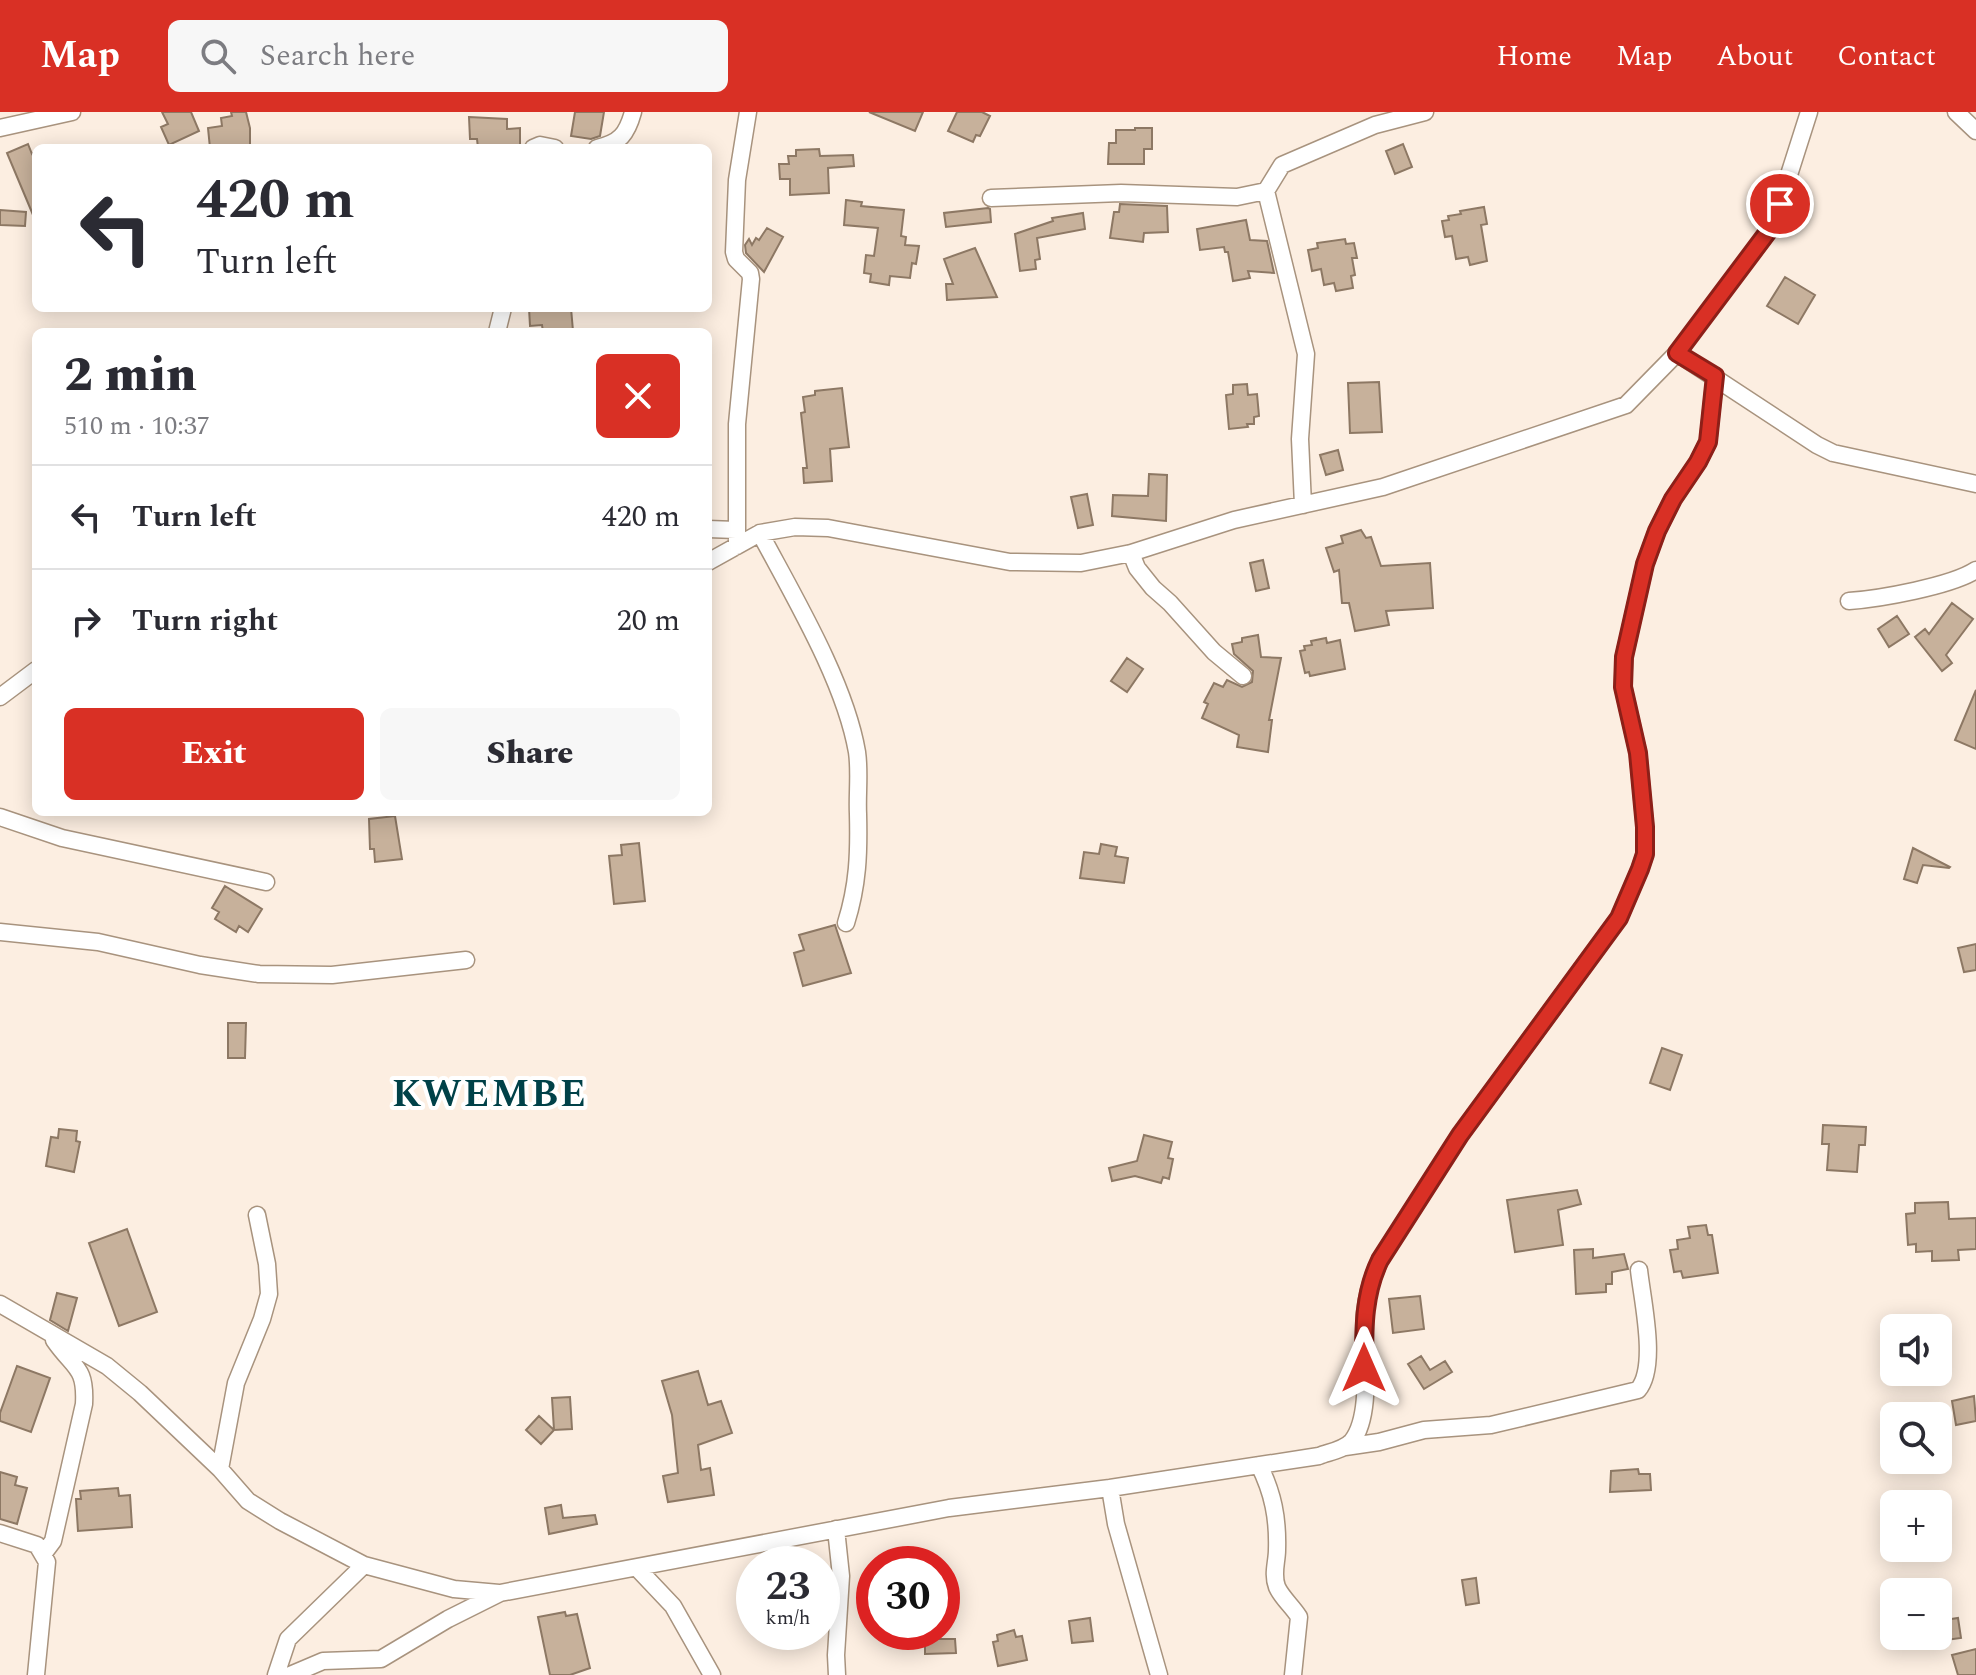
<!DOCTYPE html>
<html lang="en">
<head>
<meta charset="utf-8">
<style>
  body { margin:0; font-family:Spectral,serif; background:#f7f7f7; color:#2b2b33; height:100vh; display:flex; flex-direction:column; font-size:30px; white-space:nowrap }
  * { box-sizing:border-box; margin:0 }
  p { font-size:26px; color:#7c7c81 }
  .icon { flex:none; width:44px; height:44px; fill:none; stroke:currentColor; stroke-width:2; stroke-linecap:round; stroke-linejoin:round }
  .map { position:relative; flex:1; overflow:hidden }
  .side { position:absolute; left:32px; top:216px; width:680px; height:488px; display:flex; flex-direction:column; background:#fff; border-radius:12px; box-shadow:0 4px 20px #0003 }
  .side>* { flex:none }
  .banner { position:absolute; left:32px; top:32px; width:680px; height:168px; border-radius:12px; box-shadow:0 4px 20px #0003; background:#fff; color:#2b2b33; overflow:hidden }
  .buttons { position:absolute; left:1880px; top:1202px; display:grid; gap:16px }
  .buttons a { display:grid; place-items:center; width:72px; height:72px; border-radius:12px; background:#fff; box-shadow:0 4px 20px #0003; font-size:40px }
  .speed { position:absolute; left:736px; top:1434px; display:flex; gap:16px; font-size:40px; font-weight:700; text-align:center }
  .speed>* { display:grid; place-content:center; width:104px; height:104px; border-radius:50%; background:#fff; box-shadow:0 4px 20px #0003; line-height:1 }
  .speed small { font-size:20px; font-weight:400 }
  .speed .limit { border:12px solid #d22; background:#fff; color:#111 }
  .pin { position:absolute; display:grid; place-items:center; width:68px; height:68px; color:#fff; margin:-34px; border:4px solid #fff; border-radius:50%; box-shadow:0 2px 8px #0007 }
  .me { position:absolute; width:88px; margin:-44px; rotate:0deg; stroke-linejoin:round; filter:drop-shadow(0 0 6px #0008) }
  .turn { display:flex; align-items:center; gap:28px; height:168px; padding:0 32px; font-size:36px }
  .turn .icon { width:104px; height:104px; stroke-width:2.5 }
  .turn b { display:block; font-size:56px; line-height:68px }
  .round { display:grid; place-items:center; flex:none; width:84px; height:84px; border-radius:12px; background:#f7f7f7 }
  .headline { display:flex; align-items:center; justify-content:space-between; height:136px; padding:0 32px }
  h1 { font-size:48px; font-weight:800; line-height:60px }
  .action { display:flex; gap:16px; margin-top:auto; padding:16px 32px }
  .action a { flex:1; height:92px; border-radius:12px; background:#d93025; color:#fff; font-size:32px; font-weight:800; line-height:92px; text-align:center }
  .action a+a { background:#f7f7f7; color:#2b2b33 }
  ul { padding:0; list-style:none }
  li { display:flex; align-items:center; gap:24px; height:104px; padding:0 32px; border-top:2px solid #e1e1e2 }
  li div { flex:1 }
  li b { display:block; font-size:30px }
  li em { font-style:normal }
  header { display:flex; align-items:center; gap:48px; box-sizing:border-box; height:112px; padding:0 40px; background:#d93025; color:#fff }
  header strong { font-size:38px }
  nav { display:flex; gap:44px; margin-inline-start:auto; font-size:28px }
  .search { width:560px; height:72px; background:#f7f7f7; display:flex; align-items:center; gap:20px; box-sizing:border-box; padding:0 28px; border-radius:12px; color:#7c7c81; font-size:30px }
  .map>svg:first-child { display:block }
  .building { fill:#c7b19b; stroke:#8d7864; stroke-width:2 }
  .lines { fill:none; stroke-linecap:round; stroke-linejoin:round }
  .minor-casing { stroke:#a8937e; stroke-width:19 }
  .minor { stroke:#fff; stroke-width:16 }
  .route-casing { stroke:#8d1f18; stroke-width:20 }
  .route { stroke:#d93025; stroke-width:14 }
  .labels { text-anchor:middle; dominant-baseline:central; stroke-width:8; stroke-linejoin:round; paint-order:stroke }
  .district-label { font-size:38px; font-weight:bold; letter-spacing:2px; fill:#004148; stroke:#fff }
</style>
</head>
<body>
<header>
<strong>Map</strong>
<div class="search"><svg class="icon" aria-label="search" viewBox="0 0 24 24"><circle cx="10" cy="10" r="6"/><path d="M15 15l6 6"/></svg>Search here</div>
<nav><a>Home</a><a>Map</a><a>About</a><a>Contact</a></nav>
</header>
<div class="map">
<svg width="1976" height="1563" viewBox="0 0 1976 1563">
  <rect width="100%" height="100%" fill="#fceee1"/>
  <path class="building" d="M162 0H191L199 19 169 33 161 15 168 12Z
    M231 0H246L250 16V36H210L208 16 222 14 221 6 232 4Z
    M575 0H604L600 24 591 27 571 24Z
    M869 0H923L915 19Z
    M957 0H982L990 4 980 24 976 23 973 30 948 19Z
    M469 5 507 7V17L520 16V36H478L477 27H470Z
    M1135 16H1152V37H1144V52H1108L1109 31H1116V18H1135Z
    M28 32 32 42 36 40V110L7 41Z
    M1403 32 1412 55 1395 62 1386 39Z
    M819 37 820 44 853 43 854 54 828 56 829 81 790 83V67H780L779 52H789L788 44H796V38Z
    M846 88 862 90 861 94 904 98 901 124 906 125 905 133 919 134 916 152 912 151 910 166 890 164 889 173 870 170 871 162 864 161 866 143 874 144 878 116 844 113Z
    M1120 92 1167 94 1168 120 1144 121 1143 130 1110 126 1114 100H1119Z
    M1484 95 1487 112 1481 113 1487 149 1470 153 1468 145 1456 147 1452 124 1445 125 1442 109 1449 108 1448 104 1461 102 1460 99Z
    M988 96 990 97 991 110 946 115 944 101Z
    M0 98 26 100 25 114 0 113Z
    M1083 101 1085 117 1037 126 1040 147 1035 148 1036 157 1020 159 1015 122 1053 109 1052 106Z
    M1246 108 1250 128 1267 129 1274 161 1248 159 1250 166 1233 169 1228 140H1225L1224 135 1200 138 1197 117Z
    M767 116 783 125 764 160 746 141 745 133 749 127 752 133 756 126 759 128Z
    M1345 127 1346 132 1354 131 1357 146H1352L1355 163 1351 164 1353 176 1336 179 1334 171 1324 173 1321 157 1312 159 1308 138 1318 136 1317 131Z
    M975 136 997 185 947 188 946 172H953L944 147Z
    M1785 165 1815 183 1798 212 1767 194Z
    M529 196H571L573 219 543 220 542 213 530 214Z
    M1379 270 1382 320 1350 321 1348 271Z
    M1247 272 1248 283 1257 282 1259 304 1254 305V312H1247L1248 315 1229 317 1226 283 1233 282V273Z
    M842 276 849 335 830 337 832 369 804 371 803 356H807L801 301 805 300 803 285 815 283V279Z
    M1338 338 1343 358 1326 363 1320 343Z
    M1149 362 1167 363 1166 409 1112 404 1113 383 1148 384Z
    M1087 382 1093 413 1078 416 1071 385Z
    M1361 418 1366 426 1371 425 1381 454 1430 451 1433 496 1386 499 1389 513 1355 519 1349 491H1342L1339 458 1334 460 1326 436 1343 431 1341 424Z
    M1263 448 1269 476 1256 479 1250 451Z
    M1952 491 1973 507 1946 543 1952 551 1942 559 1915 525 1925 517 1929 522Z
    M1897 504 1909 522 1889 535 1878 517Z
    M1258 523 1261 545 1281 546 1269 608H1272L1268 640 1237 635 1239 623 1202 606 1208 592 1204 590 1214 571 1223 575 1227 568 1242 575 1252 570 1253 559 1234 542 1232 532 1242 530V526Z
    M1326 526 1327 531 1340 528 1345 557 1310 564 1309 560 1305 561 1300 539 1305 538 1304 534 1312 533 1311 529Z
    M1127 546 1143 557 1127 580 1111 569Z
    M1976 578V637L1955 628Z
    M395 704 402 747 375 750 374 737H370L369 707Z
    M639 731 645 789 614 792 609 744 622 743 621 733Z
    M1101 732 1117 735 1115 744 1128 746 1124 771 1080 766 1084 740 1099 742Z
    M1913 736 1950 755 1949 756 1923 753 1917 771 1904 767Z
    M225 774 262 797 248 820 239 814 236 820 215 807 219 800 212 796Z
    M835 813 851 861 803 874 794 841 804 838 799 823Z
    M1976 832V858L1964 860 1958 836Z
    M228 911H246L245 946H228Z
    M1662 936 1682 943 1670 978 1650 971Z
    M1823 1013 1866 1015 1865 1033H1859L1857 1060 1827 1058 1829 1032H1822Z
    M59 1017 77 1019 76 1029 80 1030 74 1060 46 1054 51 1025 58 1026Z
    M1144 1023 1172 1030 1168 1046 1173 1047 1169 1067 1163 1065 1161 1071 1135 1064 1112 1069 1109 1056 1137 1049Z
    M1577 1078 1581 1092 1558 1098 1563 1133 1515 1140 1507 1088Z
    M1948 1090 1949 1107 1976 1106V1137L1958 1138 1959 1148 1932 1149V1139L1916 1140V1132L1908 1133 1906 1102 1915 1101V1091Z
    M1706 1113 1708 1123H1712L1718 1161 1683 1166 1681 1159 1674 1160 1670 1138 1678 1137 1677 1128 1690 1126 1688 1115Z
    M127 1117 157 1200 119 1214 89 1131Z
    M1593 1137V1146L1624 1142 1628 1157 1612 1160V1172H1606V1180L1576 1182 1574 1138Z
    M57 1181 77 1186 68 1219 50 1208Z
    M1420 1184 1424 1217 1393 1221 1389 1187Z
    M1421 1244 1430 1258 1445 1249 1452 1260 1424 1277 1408 1252Z
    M17 1254 50 1266 31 1320 0 1309V1301Z
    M698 1259 708 1293 721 1289 732 1321 698 1333 701 1358 710 1356 714 1383 668 1390 663 1364 678 1361 672 1303 662 1269Z
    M1974 1284 1976 1309 1956 1313 1952 1289Z
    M570 1285 572 1317 554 1318 552 1286Z
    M539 1304 554 1318 541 1332 526 1318Z
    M1638 1357 1639 1362H1650L1651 1378 1610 1380 1611 1359Z
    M0 1360 17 1365 15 1373 27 1376 17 1412 0 1407Z
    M118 1376 119 1384 130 1383 132 1415 78 1419 76 1387H81L80 1379Z
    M561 1393 563 1406 595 1403 597 1412 549 1422 545 1396Z
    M1476 1466 1479 1491 1466 1493 1462 1468Z
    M565 1500 566 1504 577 1502 590 1556 570 1563H550L538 1505Z
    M1090 1506 1093 1529 1072 1531 1069 1509Z
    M1958 1506 1961 1526 1938 1529V1509Z
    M1014 1518 1016 1525 1022 1524 1027 1548 998 1554 993 1530 998 1529 997 1523Z
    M925 1527H955L956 1541 925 1542Z
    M1976 1537V1563H1958L1952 1543Z"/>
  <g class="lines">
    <defs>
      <path id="minor" d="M1956 0 1976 19
        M0 16 72 0
        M533 36 540 33 555 36
        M597 36C620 31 627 22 633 0
        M1266 79 1306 242 1300 327 1303 393
        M991 86 1121 81 1237 85 1266 79 1282 53 1375 13 1425 0
        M497 220 503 196
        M1677 241 1817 333 1833 341 1976 372
        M708 417 736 418
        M760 421C794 485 845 570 857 640 860 660 857 682 858 702 859 741 858 773 846 811
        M737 434V312L751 167 750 161 736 147 734 140 737 68 748 0
        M1131 441 1137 456 1153 476 1170 491 1214 540 1243 564
        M708 450 760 421 795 415 828 416 1010 450 1081 451 1131 441 1234 408 1383 375 1626 293 1677 241 1773 113 1809 0
        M1849 489C1879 487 1952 474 1976 458
        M0 585 36 558
        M0 705 62 726 266 770
        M0 820 98 830 200 853 259 862 332 863 466 848
        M0 1192 107 1254 140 1281 220 1357 248 1389 280 1409 364 1453 454 1477 499 1481
        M1345 1335 1379 1330 1424 1318 1491 1313 1638 1278C1658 1255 1642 1187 1639 1158
        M1259 1353C1273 1381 1278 1406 1277 1438 1277 1450 1272 1462 1277 1475 1282 1486 1293 1495 1299 1505L1293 1563
        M220 1357 236 1271 262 1207 269 1182 267 1152 257 1103
        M1110 1376 1116 1412 1159 1563
        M836 1417 841 1464 836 1543 837 1563
        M0 1421 37 1433 47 1450 36 1563
        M44 1441 53 1429 84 1292C86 1254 74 1257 54 1228
        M637 1456 673 1494 712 1563
        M276 1563 288 1527 364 1453
        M290 1563 323 1549 381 1547 448 1507 500 1481 949 1396 1110 1376 1319 1344C1329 1340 1344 1338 1352 1329 1374 1301 1362 1235 1365 1201 1367 1183 1372 1165 1380 1148L1460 1023 1619 806 1640 757 1645 742V715L1638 641 1623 575 1624 545 1645 452 1657 419 1673 387 1698 350 1708 330 1715 264"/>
    </defs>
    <use href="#minor" class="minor-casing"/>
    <use href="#minor" class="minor"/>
  </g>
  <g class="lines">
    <defs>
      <path id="route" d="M1364 1256C1364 1219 1363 1183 1380 1148L1460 1023 1619 806 1640 757 1645 742V715L1638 641 1623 575 1624 545 1645 452 1657 419 1673 387 1698 350 1708 330 1715 264 1677 241 1773 113 1780 92"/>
    </defs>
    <use href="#route" class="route-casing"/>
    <use href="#route" class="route"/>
  </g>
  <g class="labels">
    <g class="district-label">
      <text x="490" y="983">KWEMBE</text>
    </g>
  </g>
</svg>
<div class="buttons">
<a><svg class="icon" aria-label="sound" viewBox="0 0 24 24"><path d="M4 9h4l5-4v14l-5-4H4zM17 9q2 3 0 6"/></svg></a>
<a><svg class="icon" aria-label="search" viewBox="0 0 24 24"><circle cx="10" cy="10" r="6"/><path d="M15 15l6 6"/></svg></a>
<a>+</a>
<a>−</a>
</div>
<div class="speed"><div>23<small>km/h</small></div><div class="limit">30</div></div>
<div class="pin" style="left:1780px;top:92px;background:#d93025"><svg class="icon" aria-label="arrive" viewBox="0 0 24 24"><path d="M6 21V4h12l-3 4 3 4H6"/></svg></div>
<svg class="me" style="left:1364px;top:1256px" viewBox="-20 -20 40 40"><path d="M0-17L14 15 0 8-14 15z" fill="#d93025" stroke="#fff" stroke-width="4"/></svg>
<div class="banner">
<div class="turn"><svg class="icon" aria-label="left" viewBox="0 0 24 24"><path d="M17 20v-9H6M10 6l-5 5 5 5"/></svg><div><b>420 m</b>Turn left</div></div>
</div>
<section class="side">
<div class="headline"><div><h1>2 min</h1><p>510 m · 10:37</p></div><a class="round" style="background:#d93025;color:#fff"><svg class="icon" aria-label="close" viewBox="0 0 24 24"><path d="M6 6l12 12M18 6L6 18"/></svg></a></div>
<ul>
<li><svg class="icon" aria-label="left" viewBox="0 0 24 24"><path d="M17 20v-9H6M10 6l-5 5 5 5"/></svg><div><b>Turn left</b></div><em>420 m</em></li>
<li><svg class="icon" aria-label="right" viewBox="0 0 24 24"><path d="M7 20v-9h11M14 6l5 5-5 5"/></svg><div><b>Turn right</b></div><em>20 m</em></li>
</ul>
<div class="action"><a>Exit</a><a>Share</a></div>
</section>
</div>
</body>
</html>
